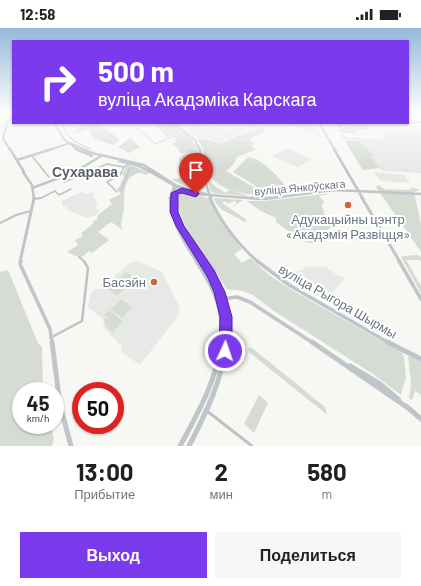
<!DOCTYPE html>
<html lang="ru">
<head>
<meta charset="utf-8">
<style>
  body { margin:0; font-family:Barlow,sans-serif; background:#f6f6f6; color:#202124; height:100vh; display:flex; flex-direction:column; font-size:15px; white-space:nowrap }
  * { box-sizing:border-box; margin:0 }
  p { font-size:13px; color:#757577 }
  .icon { flex:none; width:22px; height:22px; fill:none; stroke:currentColor; stroke-width:2; stroke-linecap:round; stroke-linejoin:round }
  .map { position:relative; height:418px; overflow:hidden }
  .side { display:flex; flex-direction:column; background:#fff; flex:1 }
  .side>* { flex:none }
  .hud { position:absolute; left:12px; top:12px; width:397px; height:84px; border-radius:0px; box-shadow:0 1px 3px #0004; background:#7c3aed; color:#fff; overflow:hidden }
  .speed { position:absolute; left:12px; top:354px; display:flex; gap:8px; font-size:20px; font-weight:700; text-align:center }
  .speed>* { display:grid; place-content:center; width:52px; height:52px; border-radius:50%; background:#fff; box-shadow:0 1px 3px #0004; line-height:1 }
  .speed small { font-size:10px; font-weight:400 }
  .speed .limit { border:6px solid #d22; background:#fff; color:#111 }
  .pin { position:absolute; display:grid; place-items:center; width:34px; height:34px; color:#fff; margin:-41px -17px; border-radius:50% 50% 50% 0; rotate:-45deg; box-shadow:0 0 4px #0007 }
  .pin .icon { rotate:45deg }
  .me { position:absolute; width:44px; margin:-22px; rotate:3deg; stroke-linejoin:round; filter:drop-shadow(0 0 3px #0008) }
  .turn { display:flex; align-items:center; gap:14px; height:84px; padding:0 20px; font-size:18px }
  .turn .icon { width:52px; height:52px; stroke-width:2.5 }
  .turn b { display:block; font-size:28px; line-height:34px }
  .eta { display:flex; justify-content:space-evenly; align-items:center; height:68px; text-align:center }
  .eta b { font-size:24px; font-weight:700; line-height:28px }
  .cta { display:flex; gap:8px; margin-top:auto; padding:8px 20px }
  .cta a { flex:1; height:46px; border-radius:0px; background:#7c3aed; color:#fff; font-size:16px; font-weight:700; line-height:46px; text-align:center }
  .cta a+a { background:#f6f6f6; color:#202124 }
  .status { display:flex; justify-content:space-between; align-items:center; height:28px; padding:0 20px; background:#fff; direction:ltr }
  .status svg { height:11px; fill:currentColor }
  .map>svg:first-child { display:block }
  .built { fill:#e7e9e7 }
  .green { fill:#d6dbd4 }
  .lines { fill:none; stroke-linecap:round; stroke-linejoin:round }
  .stream { stroke:#b7c0c5; stroke-width:1 }
  .street-far4 { stroke:#bfc2c5; stroke-width:1 }
  .street-far3 { stroke:#bfc2c5; stroke-width:1.5 }
  .street-far2 { stroke:#bfc2c5; stroke-width:2 }
  .street-far1 { stroke:#bfc2c5; stroke-width:2.5 }
  .street { stroke:#bfc2c5; stroke-width:3 }
  .secondary-far4 { stroke:#c0c5ca; stroke-width:2 }
  .secondary-far3 { stroke:#c0c5ca; stroke-width:2.5 }
  .secondary-far2 { stroke:#c0c5ca; stroke-width:3 }
  .secondary-far1 { stroke:#c0c5ca; stroke-width:3.5 }
  .secondary { stroke:#c0c5ca; stroke-width:5 }
  .route { fill:#7c3aed; stroke:#51269a }
  .poi-dot { fill:#cc653f; stroke:#fff; stroke-width:1.5 }
  .labels { text-anchor:middle; dominant-baseline:central; stroke-width:4; stroke-linejoin:round; paint-order:stroke }
  .far-street-label { font-size:11px; fill:#6a7681; stroke:#fff }
  .poi-label { font-size:13px; fill:#6a7681; stroke:#fff }
  .street-label { font-size:13px; fill:#6a7681; stroke:#fff }
  .far-district-label { font-size:14px; font-weight:bold; fill:#575f67; stroke:#fff }
</style>
</head>
<body>
<div class="status"><b>12:58</b><svg viewBox="0 0 49 12"><path d="M0 12V9h3v3zM5 12V6h3v6zM10 12V3h3v9zM15 12V0h3v12zM26 1h20v11H26zM47 4h2v5h-2z"/></svg></div>
<div class="map">
<svg width="421" height="418" viewBox="0 0 421 418">
  <rect width="100%" height="100%" fill="#f7f7f4"/>
  <path class="built" d="M196 95 207 101 219 96 228 101 229 103 247 96 252 95 258 98 219 115 212 111 198 110 184 99Z
    M285 95 315 97 322 110Z
    M382 102 421 103V145L382 143 357 110 384 111 381 107H387Z
    M288 120 311 131V132L297 139 272 128Z
    M373 144 404 147 409 153V155L381 153Z
    M81 164 87 166 92 164 95 167 93 168 98 177 95 178 100 183 94 188 87 190 68 182 66 179 62 177V173Z
    M137 233 162 244 180 280 178 288 140 337 121 323 122 319 104 300 103 291 88 279 91 265 94 261H101L129 235Z
    M306 238 326 239 340 249 341 247 344 250V251L328 270 320 269 311 264 291 247 295 243 302 242Z"/>
  <path class="green" d="M82 95H98L120 112 113 117 95 111 90 106V102L88 101 76 105 72 104 77 102 76 100 82 98Z
    M160 95H172L182 103 167 109 155 98Z
    M336 95 357 96 359 97 360 96H364L370 101 352 103 356 105 361 111H357L358 112 343 110 341 107H344L347 110H360L355 105H341L339 102 348 98 358 97H347L339 101Z
    M263 99 266 101 263 105 250 110V112L231 111 251 113 254 116 251 118 258 123 255 122 237 129 233 137 226 143 255 160 259 167C242 166 215 162 208 143 203 129 207 124 197 111L212 112 219 116 258 100Z
    M184 105 192 112 199 123 182 126 179 123V121L172 116 178 113 173 109Z
    M130 110 140 119 129 125 118 119Z
    M346 112 359 113 374 128 371 129 380 140 363 142 345 113Z
    M199 124 205 161C194 165 181 156 171 151L182 150 179 130 183 127Z
    M248 129C262 129 280 152 289 161L327 158 330 159 266 167 254 157 233 144Z
    M128 136 150 145 146 147C141 144 139 144 134 147 122 153 125 169 124 181 123 188 119 196 123 202L111 194 98 204 109 212 92 225 89 223 81 230 67 224 78 217 75 212 83 208 81 205 92 197 93 194 98 190 97 188 112 176 109 172 121 166 117 162C120 158 121 154 124 149L122 146Z
    M208 152 216 159 226 165 229 162 249 168 213 165 210 161Z
    M379 157 384 161 410 162 412 161 410 159 420 162 414 164 421 196V224L376 159Z
    M181 165 209 170 223 195 242 221 234 226 242 235 250 230 269 247 292 262 402 325 404 329 406 349 401 367 373 346 274 283 253 267 243 263 226 261C215 238 184 204 179 181 178 176 179 171 179 166Z
    M333 165 319 168 324 174 322 178 326 192 331 198 326 204 327 206C324 209 320 213 317 214 302 219 287 201 276 194V190L261 183 247 173H265Z
    M216 170 243 172 233 179 231 177 233 178 237 175 234 173 228 176 226 173 222 175 247 192 244 194C234 186 220 185 214 171Z
    M417 227 421 229V234L420 232H406L421 258V265L401 229 404 228Z
    M8 242 38 315 42 319 43 363H21V397H50L54 410 52 418H0V244Z
    M126 244 135 250 117 268 108 261Z
    M121 271 132 279 122 290 111 281Z
    M109 282 122 293 113 304 107 299 106 300 104 291 105 290 112 294 104 287Z
    M250 320H252L325 379 327 385H325L250 325 248 321Z
    M408 328 421 333V367L415 363 412 372 409 370 411 356Z
    M259 367 268 375 254 405 244 396Z"/>
  <g class="lines">
    <path class="stream" d="M121 163 130 140"/>
    <path class="street-far4" d="M0 85 13 83
      M62 95C65 110 78 116 91 121
      M131 95 155 116 184 104"/>
    <path class="street-far3" d="M32 128 49 149
      M64 154 107 136 124 139
      M117 164 107 154 120 147 124 139 129 135
      M34 171 41 170 55 163 59 167 71 161"/>
    <path class="street-far2" d="M34 171 41 170
      M0 195 16 187 31 183
      M79 229 85 234"/>
    <path class="street-far1" d="M52 309 82 293 88 240 84 233"/>
    <path class="street" d="M207 383 252 418"/>
    <path class="secondary-far4" d="M54 95 64 111 78 122
      M174 95 195 112 200 122
      M319 95 335 122
      M362 95H402
      M408 95 421 94
      M70 115 85 122
      M10 122 3 110 8 93 13 88
      M49 122 70 115"/>
    <path class="secondary-far3" d="M10 121 24 144
      M76 121 92 128
      M83 121 92 125 144 137 177 158 209 167 264 171 333 162 421 166
      M200 121 204 150 211 171
      M334 121 363 171
      M17 132 52 121
      M119 133C127 135 135 136 143 140 165 150 180 166 205 167
      M23 144 32 157 34 171
      M32 160 73 145 101 128
      M170 171 174 159 177 158
      M174 171V164L177 158"/>
    <path class="secondary-far2" d="M170 170C171 194 184 214 197 234
      M174 170C173 195 189 215 203 234
      M210 170C221 195 238 216 258 234
      M251 170H271
      M362 170 400 234
      M20 234 34 170"/>
    <path class="secondary-far1" d="M21 233 20 236 50 301 52 315
      M196 233C214 260 224 282 221 315
      M202 233C220 259 228 284 226 315
      M257 233 289 257 389 315
      M399 233 421 271
      M221 271 237 269 250 274 313 315"/>
    <path class="secondary" d="M52 314 60 377 71 418
      M312 314 408 380
      M387 314 421 331
      M350 338 380 356 399 372
      M406 378 421 391
      M180 418C198 385 217 352 221 314
      M189 418C206 385 223 351 226 314"/>
  </g>
  <linearGradient id="sky" x2="0" y2="1"><stop stop-color="#94b9da"/><stop offset="0.59" stop-color="#fbfbfa"/><stop offset="1" stop-color="#fbfbfa" stop-opacity="0"/></linearGradient>
  <rect width="421" height="141" fill="url(#sky)"/>
  <path class="route" d="M182 160 198 164 199 166 196 169 182 165 178 166V184L184 198 214 242 225 264 232 289V323L230 328 225 329 221 328 219 323 220 289 214 264 207 248 176 198 170 184 171 165Z"/>
  <g class="poi-dot">
    <circle cx="348" cy="177" r="4"/>
    <circle cx="154" cy="254" r="4"/>
  </g>
  <g class="labels">
    <g class="far-street-label">
      <text transform="translate(300 159) rotate(-5)">вуліца Янкоўскага</text>
    </g>
    <g class="poi-label">
      <text x="348" y="191">Адукацыйны цэнтр<tspan x="348" dy="15">«Акадэмія Развіцця»</tspan></text>
      <text x="146" y="254" text-anchor="end">Басэйн</text>
    </g>
    <g class="street-label">
      <text transform="translate(338 273) rotate(30)">вуліца Рыгора Шырмы</text>
    </g>
    <g class="far-district-label">
      <text x="85" y="143">Сухарава</text>
    </g>
  </g>
</svg>
<div class="speed"><div>45<small>km/h</small></div><div class="limit">50</div></div>
<div class="pin" style="left:196px;top:166px;background:#d93025"><svg class="icon" aria-label="arrive" viewBox="0 0 24 24"><path d="M6 21V4h12l-3 4 3 4H6"/></svg></div>
<svg class="me" style="left:225px;top:323px" viewBox="-20 -20 40 40"><circle r="17" fill="#7c3aed" stroke="#fff" stroke-width="3"/><path d="M0-11L8 9 0 5-8 9z" fill="#fff"/></svg>
<div class="hud">
<div class="turn"><svg class="icon" aria-label="right" viewBox="0 0 24 24"><path d="M7 20v-9h11M14 6l5 5-5 5"/></svg><div><b>500 m</b>вуліца Акадэміка Карскага</div></div>
</div>
</div>
<section class="side">
<div class="eta">
<div><b>13:00</b><p>Прибытие</p></div>
<div><b>2</b><p>мин</p></div>
<div><b>580</b><p>m</p></div>
</div>
<div class="cta"><a>Выход</a><a>Поделиться</a></div>
</section>
</body>
</html>
